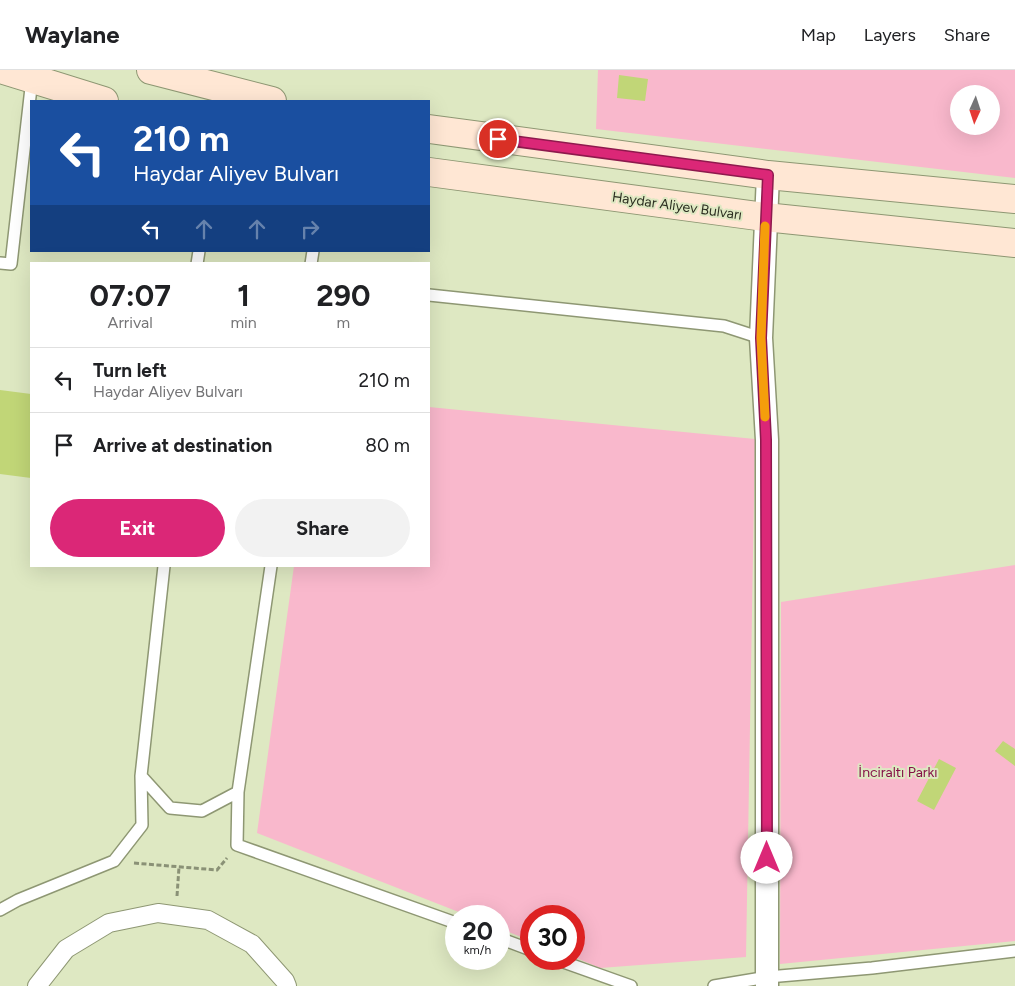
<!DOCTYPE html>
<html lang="en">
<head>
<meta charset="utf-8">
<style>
  body { margin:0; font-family:Figtree,sans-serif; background:#f2f2f2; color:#202124; height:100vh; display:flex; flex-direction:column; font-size:19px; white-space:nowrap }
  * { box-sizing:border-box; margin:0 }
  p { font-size:16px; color:#757577 }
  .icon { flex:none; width:28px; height:28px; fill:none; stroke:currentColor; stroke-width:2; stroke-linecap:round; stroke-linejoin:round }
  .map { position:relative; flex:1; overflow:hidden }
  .panel { position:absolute; left:30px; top:192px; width:400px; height:305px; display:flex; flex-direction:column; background:#fff; border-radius:0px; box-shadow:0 5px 20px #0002 }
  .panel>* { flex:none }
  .hud { position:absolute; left:30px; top:30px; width:400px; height:152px; border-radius:0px; box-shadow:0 5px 20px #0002; background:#1a4fa0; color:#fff; overflow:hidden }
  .needle { width:32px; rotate:183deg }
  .controls { position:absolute; left:950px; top:15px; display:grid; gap:10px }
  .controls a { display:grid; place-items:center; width:50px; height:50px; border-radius:50%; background:#fff; box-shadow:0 5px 20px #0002; font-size:25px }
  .speed { position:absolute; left:445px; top:835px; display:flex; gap:10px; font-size:25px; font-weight:700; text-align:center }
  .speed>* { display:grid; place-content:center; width:65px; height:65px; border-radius:50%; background:#fff; box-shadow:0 5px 20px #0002; line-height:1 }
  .speed small { font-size:12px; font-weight:400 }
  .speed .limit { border:8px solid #d22; background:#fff; color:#111 }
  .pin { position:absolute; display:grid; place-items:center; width:42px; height:42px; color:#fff; margin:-21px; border:2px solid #fff; border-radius:50%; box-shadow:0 1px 5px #0007 }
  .me { position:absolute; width:55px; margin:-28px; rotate:0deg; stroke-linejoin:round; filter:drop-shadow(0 0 4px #0008) }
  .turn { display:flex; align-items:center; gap:18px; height:105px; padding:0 20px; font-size:22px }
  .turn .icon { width:65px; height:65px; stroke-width:2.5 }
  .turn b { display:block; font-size:35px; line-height:42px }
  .lanes { display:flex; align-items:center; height:48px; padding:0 20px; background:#0003; justify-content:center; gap:25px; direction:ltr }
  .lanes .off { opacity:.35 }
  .eta { display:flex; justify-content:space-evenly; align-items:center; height:85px; text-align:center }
  .eta b { font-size:30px; font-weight:700; line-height:35px }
  .action { display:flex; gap:10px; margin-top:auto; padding:10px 20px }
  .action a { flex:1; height:58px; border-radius:30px; background:#db2777; color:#fff; font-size:20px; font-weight:700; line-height:58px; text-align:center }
  .action a+a { background:#f2f2f2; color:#202124 }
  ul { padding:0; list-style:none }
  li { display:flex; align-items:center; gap:15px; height:65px; padding:0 20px; border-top:1px solid #e0e0e0 }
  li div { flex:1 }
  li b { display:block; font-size:19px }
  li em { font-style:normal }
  header { display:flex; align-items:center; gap:30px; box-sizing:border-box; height:70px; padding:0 25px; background:#fff; border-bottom:1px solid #e0e0e0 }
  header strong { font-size:24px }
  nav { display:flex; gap:28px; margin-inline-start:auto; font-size:18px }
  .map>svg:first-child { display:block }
  .green { fill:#f9b8cc; fill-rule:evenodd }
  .building { fill:#c1d677 }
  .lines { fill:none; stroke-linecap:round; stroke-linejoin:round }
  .service-casing { stroke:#8e9773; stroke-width:14 }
  .pedestrian-casing { stroke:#8e9773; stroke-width:20 }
  .minor-casing { stroke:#8e9773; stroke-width:25 }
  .secondary-casing { stroke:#8e9773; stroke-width:30 }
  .path { stroke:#8a9176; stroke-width:3; stroke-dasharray:5 2.5; stroke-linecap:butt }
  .service { stroke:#fff; stroke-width:11 }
  .pedestrian { stroke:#fff; stroke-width:18 }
  .minor { stroke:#fff; stroke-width:22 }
  .secondary { stroke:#ffe7d4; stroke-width:28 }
  .route-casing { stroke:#8e194d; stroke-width:12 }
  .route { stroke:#db2777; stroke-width:9 }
  .slow { stroke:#f59e0b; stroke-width:9 }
  .labels { text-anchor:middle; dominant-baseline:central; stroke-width:4; stroke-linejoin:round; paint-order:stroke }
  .street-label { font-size:14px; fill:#2b2e20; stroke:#dee8c2 }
  .park-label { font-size:14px; fill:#841147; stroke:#dee8c2 }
</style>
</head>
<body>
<header>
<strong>Waylane</strong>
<nav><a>Map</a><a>Layers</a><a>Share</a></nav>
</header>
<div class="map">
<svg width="1015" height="916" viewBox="0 0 1015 916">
  <rect width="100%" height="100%" fill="#dee8c2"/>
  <path class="green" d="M598 0H1015V108L596 59ZM959 24H991V56H959Z
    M429 337 755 369 746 887 600 898 574 887V846H531V871L499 858V846H469L257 763 294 496H429Z
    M1015 495V871L780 894 781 532Z"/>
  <path class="building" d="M619 5 648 9 645 31 617 28Z
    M0 320 31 324V408L0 404Z
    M1003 671 1015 679V696L995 681Z
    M939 689 956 698 934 740 917 731Z"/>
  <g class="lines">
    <defs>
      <path id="service" d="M0 193 11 194 32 9
        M197 194 199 181
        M311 194 313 181
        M429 225 724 256 761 268
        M141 706 164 496
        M238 722 271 496
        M0 840 18 830 114 791 142 755 141 706 170 738 202 741 238 722 237 775 456 853
        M499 868 531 880
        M555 889 631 916
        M714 916 768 907 872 898 1015 881"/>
      <path id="pedestrian" d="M37 916 66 879 109 853 158 843 208 850 252 874 285 911 287 916"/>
      <path id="minor" d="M767 916V370L761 268 768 105"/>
      <path id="secondary" d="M4 0 104 31
        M151 0 272 31
        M429 59 768 105 1015 129
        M429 102 765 147 1015 173"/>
    </defs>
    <use href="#service" class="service-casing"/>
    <use href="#pedestrian" class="pedestrian-casing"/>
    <use href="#minor" class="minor-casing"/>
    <use href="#secondary" class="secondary-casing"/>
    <path class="path" d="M134 793 217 800 227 788
      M177 826 179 797"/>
    <use href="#service" class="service"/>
    <use href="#pedestrian" class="pedestrian"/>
    <use href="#minor" class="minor"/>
    <use href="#secondary" class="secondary"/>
  </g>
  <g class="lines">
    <defs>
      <path id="route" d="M498 69 768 105 761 268 766 370 767 788"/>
    </defs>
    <use href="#route" class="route-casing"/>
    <use href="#route" class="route"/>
    <path class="slow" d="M765 156 761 268 765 347"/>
  </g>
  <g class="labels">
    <g class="street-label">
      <text transform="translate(677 136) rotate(8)">Haydar Aliyev Bulvarı</text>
    </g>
    <g class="park-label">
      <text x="898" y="702">İnciraltı Parkı</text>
    </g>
  </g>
</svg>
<div class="controls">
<a><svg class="needle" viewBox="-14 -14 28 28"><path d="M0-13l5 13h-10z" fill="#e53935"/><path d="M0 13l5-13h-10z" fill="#757577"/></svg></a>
</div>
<div class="speed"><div>20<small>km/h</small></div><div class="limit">30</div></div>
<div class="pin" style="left:498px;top:69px;background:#d93025"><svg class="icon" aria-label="arrive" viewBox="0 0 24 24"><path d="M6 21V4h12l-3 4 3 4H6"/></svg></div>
<svg class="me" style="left:767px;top:788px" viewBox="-20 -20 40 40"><circle r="19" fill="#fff"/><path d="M0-13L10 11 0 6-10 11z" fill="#db2777"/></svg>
<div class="hud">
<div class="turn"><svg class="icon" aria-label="left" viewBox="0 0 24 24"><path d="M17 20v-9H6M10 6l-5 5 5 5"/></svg><div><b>210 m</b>Haydar Aliyev Bulvarı</div></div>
<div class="lanes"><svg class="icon" aria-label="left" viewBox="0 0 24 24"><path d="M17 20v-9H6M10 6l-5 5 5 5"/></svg><svg class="icon off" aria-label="ahead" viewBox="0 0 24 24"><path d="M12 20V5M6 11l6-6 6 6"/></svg><svg class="icon off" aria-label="ahead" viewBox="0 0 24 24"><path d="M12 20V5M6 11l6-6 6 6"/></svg><svg class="icon off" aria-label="right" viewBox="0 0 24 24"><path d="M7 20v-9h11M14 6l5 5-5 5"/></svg></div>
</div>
<section class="panel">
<div class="eta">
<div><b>07:07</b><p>Arrival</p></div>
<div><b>1</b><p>min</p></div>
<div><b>290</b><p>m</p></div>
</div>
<ul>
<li><svg class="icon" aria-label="left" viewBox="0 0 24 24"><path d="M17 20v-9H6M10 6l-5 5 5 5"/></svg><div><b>Turn left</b><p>Haydar Aliyev Bulvarı</p></div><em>210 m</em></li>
<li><svg class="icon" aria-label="arrive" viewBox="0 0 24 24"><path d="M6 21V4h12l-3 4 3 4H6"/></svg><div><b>Arrive at destination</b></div><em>80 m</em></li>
</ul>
<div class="action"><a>Exit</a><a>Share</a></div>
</section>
</div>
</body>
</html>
